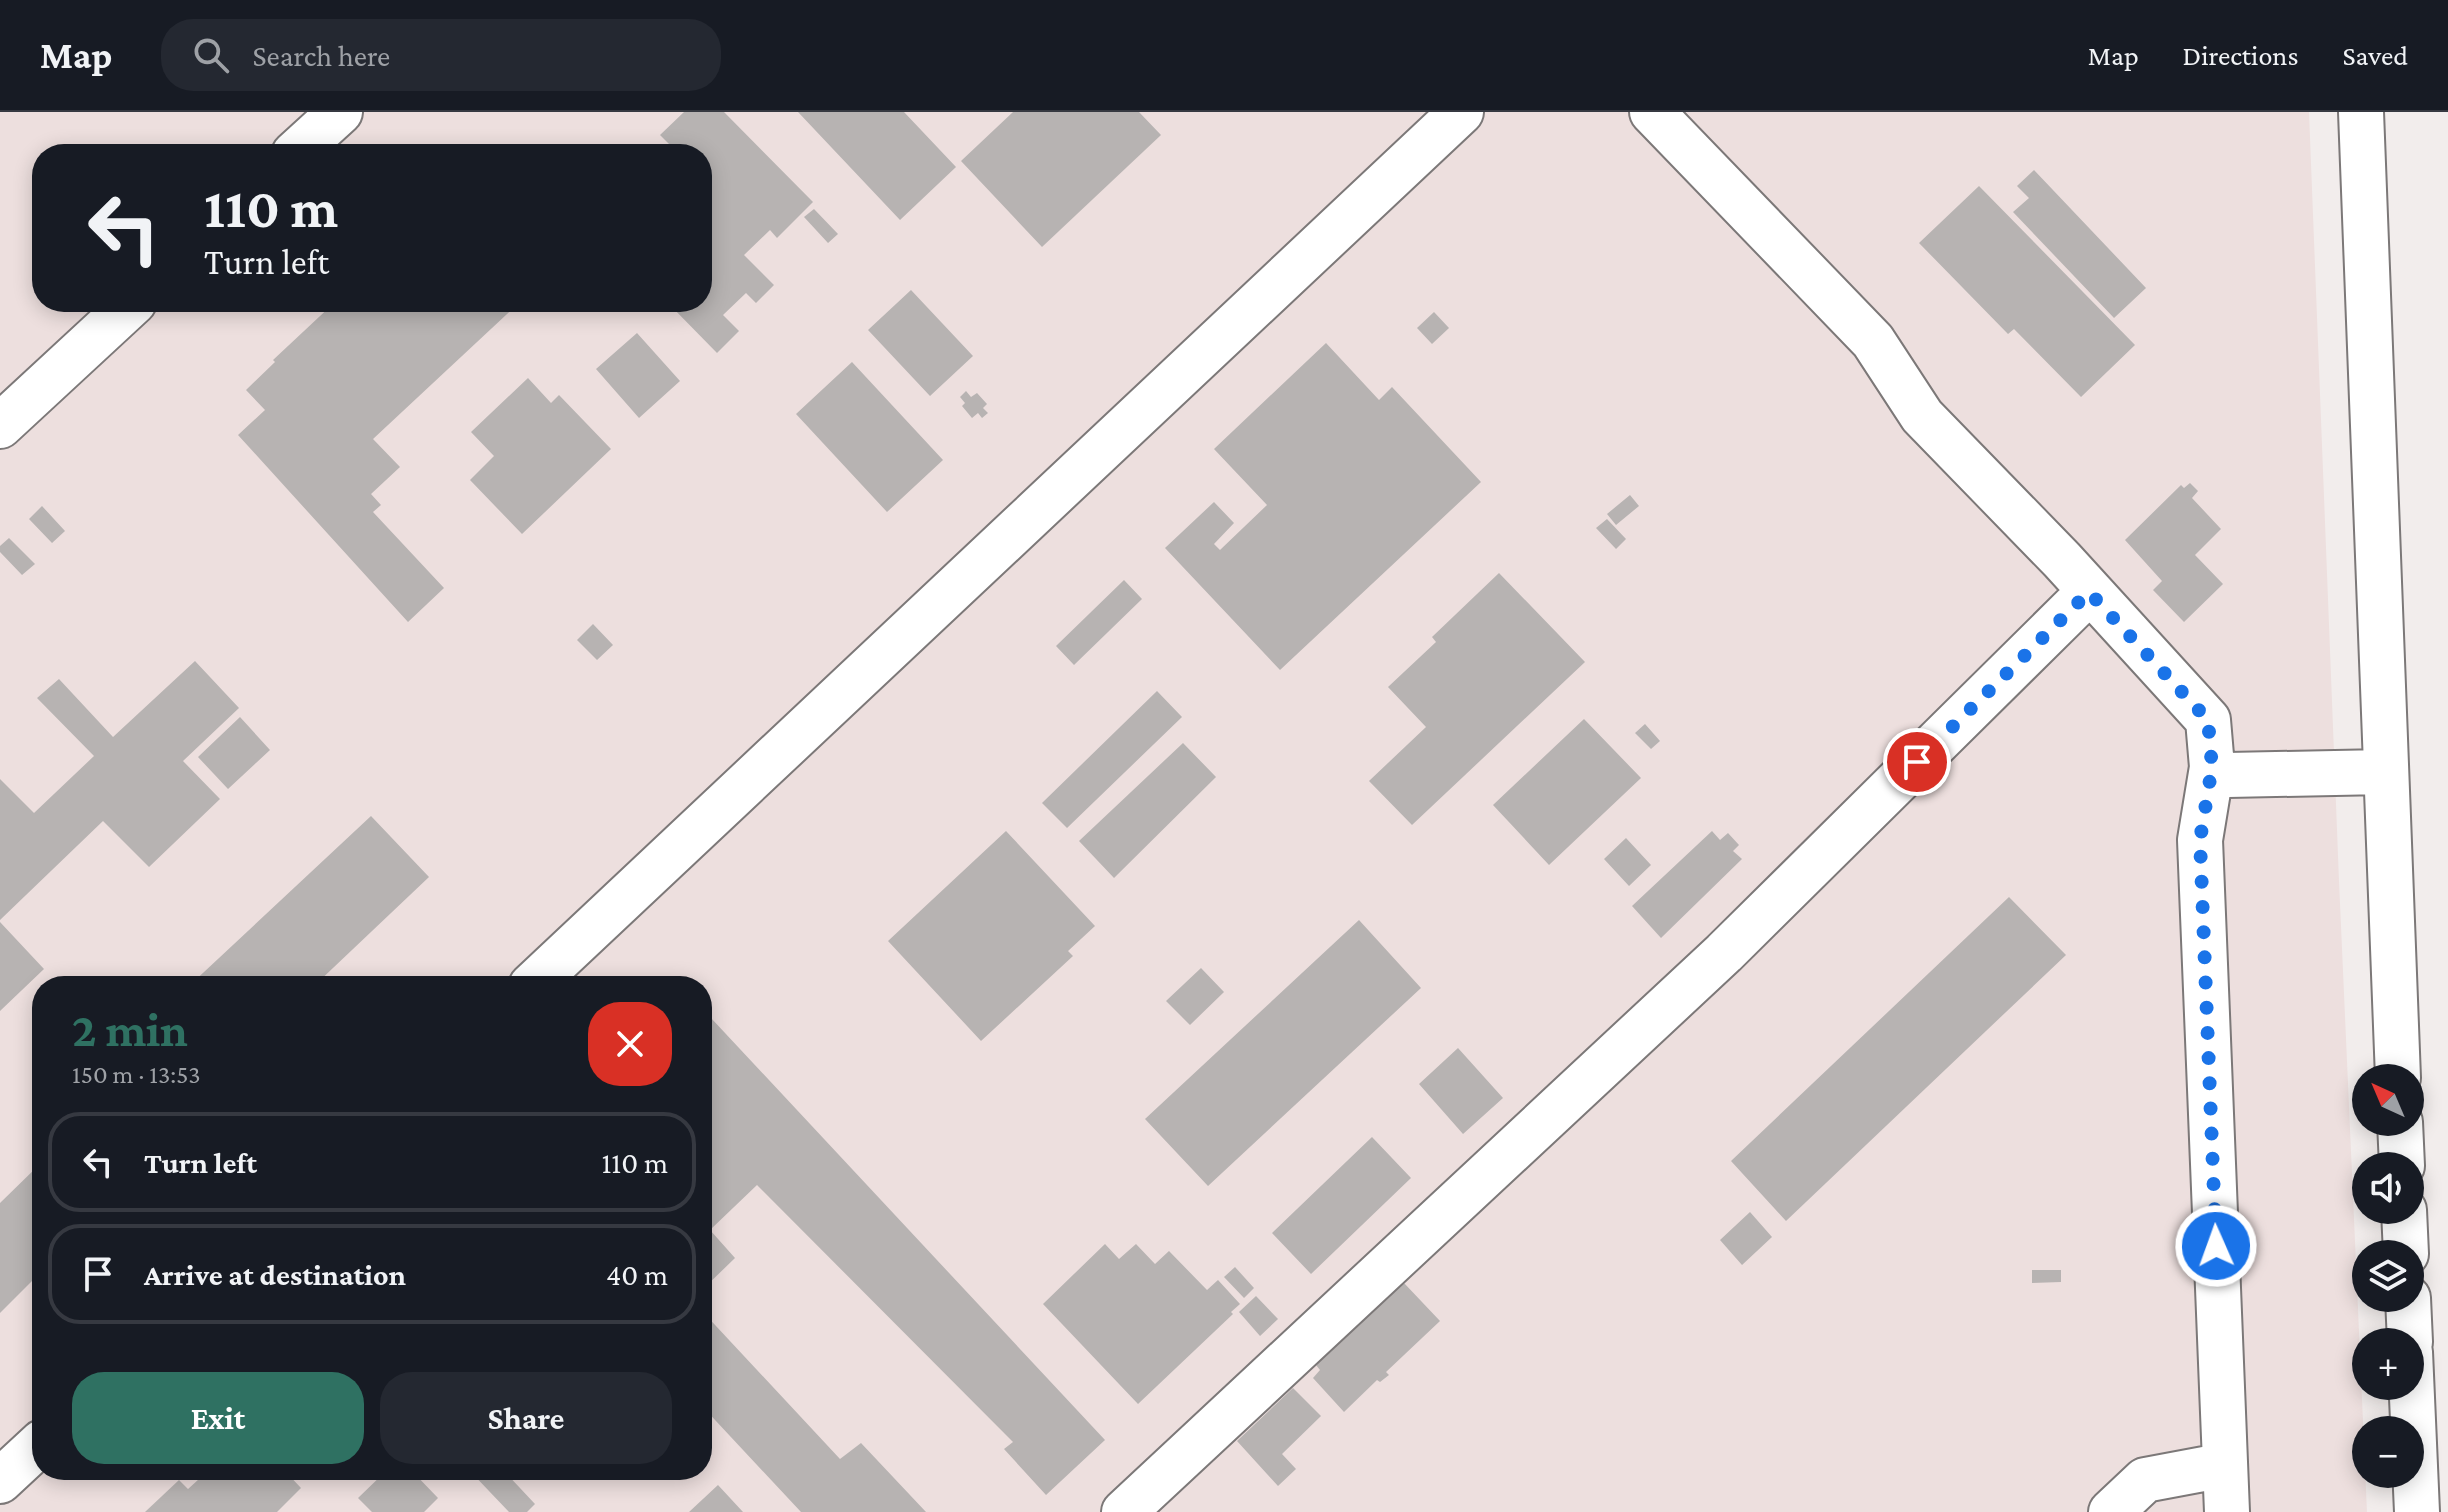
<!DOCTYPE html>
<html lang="en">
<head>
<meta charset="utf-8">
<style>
  body { margin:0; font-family:"Crimson Pro",serif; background:#242831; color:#f1f3f6; height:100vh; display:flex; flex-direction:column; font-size:30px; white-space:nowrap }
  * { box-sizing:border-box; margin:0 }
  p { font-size:26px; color:#9ea1a6 }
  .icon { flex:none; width:44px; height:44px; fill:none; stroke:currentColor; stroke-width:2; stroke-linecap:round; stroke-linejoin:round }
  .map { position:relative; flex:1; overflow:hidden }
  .drawer { position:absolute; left:32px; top:864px; width:680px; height:504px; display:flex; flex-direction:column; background:#171b24; border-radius:32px; box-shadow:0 4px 20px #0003 }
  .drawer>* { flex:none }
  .top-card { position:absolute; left:32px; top:32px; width:680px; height:168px; border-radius:32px; box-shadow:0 4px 20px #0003; background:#171b24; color:#f1f3f6; overflow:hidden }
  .needle { width:52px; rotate:316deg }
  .fabs { position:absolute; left:2352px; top:952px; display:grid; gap:16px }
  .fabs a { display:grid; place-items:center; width:72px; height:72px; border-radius:50%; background:#171b24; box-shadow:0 4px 20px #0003; font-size:40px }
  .pin { position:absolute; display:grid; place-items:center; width:68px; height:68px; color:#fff; margin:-34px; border:4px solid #fff; border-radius:50%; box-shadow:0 2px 8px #0007 }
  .me { position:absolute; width:88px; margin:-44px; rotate:358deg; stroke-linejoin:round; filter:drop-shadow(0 0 6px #0008) }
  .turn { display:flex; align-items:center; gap:28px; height:168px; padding:0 40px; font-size:36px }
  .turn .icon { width:104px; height:104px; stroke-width:2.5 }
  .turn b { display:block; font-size:56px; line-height:68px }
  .round { display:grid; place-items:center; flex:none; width:84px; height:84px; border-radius:32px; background:#242831 }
  .summary { display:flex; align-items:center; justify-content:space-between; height:136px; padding:0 40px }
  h1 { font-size:48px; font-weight:700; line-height:60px; color:#2f7162 }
  .cta { display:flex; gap:16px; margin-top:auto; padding:16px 40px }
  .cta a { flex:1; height:92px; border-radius:32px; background:#2f7162; color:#fff; font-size:32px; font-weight:700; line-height:92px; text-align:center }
  .cta a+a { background:#242831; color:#f1f3f6 }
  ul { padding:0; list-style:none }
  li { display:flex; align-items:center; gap:24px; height:100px; margin:0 16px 12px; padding:0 24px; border:4px solid #363941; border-radius:32px }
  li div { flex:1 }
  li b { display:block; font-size:30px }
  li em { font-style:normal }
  header { display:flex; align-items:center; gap:48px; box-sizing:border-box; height:112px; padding:0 40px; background:#171b24; border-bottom:2px solid #363941 }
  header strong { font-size:38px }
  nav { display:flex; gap:44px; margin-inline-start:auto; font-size:28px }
  .search { width:560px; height:72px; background:#242831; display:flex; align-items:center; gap:20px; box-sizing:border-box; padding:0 28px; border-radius:32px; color:#9ea1a6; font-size:30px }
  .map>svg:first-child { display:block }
  .built { fill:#eddfde; fill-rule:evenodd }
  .building { fill:#b7b3b2 }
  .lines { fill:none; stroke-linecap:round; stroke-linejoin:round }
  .minor-casing { stroke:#7c7878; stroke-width:48 }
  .minor { stroke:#fff; stroke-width:44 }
  .route { stroke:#1a73e8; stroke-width:14; stroke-dasharray:0 25.2 }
</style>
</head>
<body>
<header>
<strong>Map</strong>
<div class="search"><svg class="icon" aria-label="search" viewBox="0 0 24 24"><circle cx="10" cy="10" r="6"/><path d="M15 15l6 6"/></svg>Search here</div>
<nav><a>Map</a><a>Directions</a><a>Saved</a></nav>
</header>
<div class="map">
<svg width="2448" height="1400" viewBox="0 0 2448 1400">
  <rect width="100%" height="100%" fill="#f2edec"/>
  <path class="built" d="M0 0H2309L2339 769 2367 1400H0ZM42 42H702V190H42ZM42 874H702V1358H42Z"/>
  <path class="building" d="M684 0H724L813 90 777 126 770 118 744 143 774 173 756 191 746 181 723 203 739 219 717 241 667 190H702V42H679L660 23Z
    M798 0H904L956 55 900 108Z
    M1013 0H1139L1161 23 1042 135 961 49Z
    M2034 58 2146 176 2114 206 2013 100 2029 86 2017 74Z
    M1979 74 2135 233 2081 285 2014 217 2008 222 1919 131Z
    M814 97 838 122 828 131 804 105Z
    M911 178 973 244 930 284 868 218Z
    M335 190H520L373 327 400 355 371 382 381 393 373 400 444 476 408 510 238 323 265 298 246 278 275 250 273 248Z
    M1434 200 1449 216 1432 232 1417 216Z
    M637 221 680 269 639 306 596 257Z
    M1326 231 1379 288 1392 275 1481 370 1280 558 1165 436 1214 390 1234 411 1214 432 1220 438 1267 393 1214 337Z
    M852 250 943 348 887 400 796 302Z
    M528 266 551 291 559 283 611 337 522 422 470 368 494 344 471 320Z
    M966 279 971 285 977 281 987 292 983 296 988 301 982 306 978 301 972 306 962 294 965 291 960 285Z
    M2190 371 2198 379 2192 386 2221 417 2195 443 2223 472 2184 510 2153 478 2162 469 2125 428 2181 373 2184 376Z
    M1630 383 1639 394 1616 413 1607 402Z
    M42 394 65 419 52 431 29 407Z
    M1607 407 1626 427 1616 437 1596 416Z
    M9 426 35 452 22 463 0 440V434Z
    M1499 461 1585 550 1412 713 1369 669 1426 615 1388 575 1436 530 1432 525Z
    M1124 468 1142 487 1074 553 1056 534Z
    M593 512 613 533 597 548 577 528Z
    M195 549 239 596 183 649 220 687 149 755 103 709 0 808V667L34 701 94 644 37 586 59 567 113 625Z
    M1157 579 1182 605 1067 716 1042 691Z
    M240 605 270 638 228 677 198 645Z
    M1584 607 1641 666 1549 753 1493 693Z
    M1645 612 1660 629 1651 637 1635 621Z
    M1183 631 1216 665 1114 766 1079 729Z
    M371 704 429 765 314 874H189Z
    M1006 719 1095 814 1068 839 1073 844 981 929 888 829Z
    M1712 719 1720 728 1728 721 1739 733 1733 739 1742 747 1661 826 1632 794Z
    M1626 726 1651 753 1629 774 1604 747Z
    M2009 785 2066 843 1786 1109 1731 1049Z
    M1359 808 1421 876 1208 1074 1145 1007Z
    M0 810 44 857 0 899Z
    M1201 856 1224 880 1190 913 1166 889Z
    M711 906 1105 1328 1046 1383 1004 1337 1013 1330 757 1073 710 1118 735 1146 702 1178V1062L711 1053 702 1043V915Z
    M1458 936 1503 986 1463 1022 1419 972Z
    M1372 1025 1411 1066 1311 1162 1272 1121Z
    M42 1050V1159L0 1201V1091Z
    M1750 1100 1772 1125 1742 1153 1720 1128Z
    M1105 1132 1119 1147 1136 1132 1155 1152 1169 1139 1207 1178 1218 1168 1240 1192 1231 1200 1233 1202 1138 1292 1043 1192Z
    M1235 1155 1254 1176 1244 1186 1224 1165Z
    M2032 1158H2061V1170L2032 1171Z
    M1404 1171 1440 1209 1386 1260 1389 1263 1380 1270 1377 1268 1344 1300 1313 1266 1320 1258 1316 1253Z
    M1256 1184 1278 1207 1260 1224 1239 1200Z
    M702 1199 840 1347 861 1331 926 1400H801L702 1294Z
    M1293 1276 1321 1304 1282 1342 1296 1357 1278 1374 1237 1329Z
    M209 1358H227L233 1363 238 1358H284L301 1376 277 1400H145L179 1368 188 1377Z
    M387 1358H411L438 1386 424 1400H372L358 1386Z
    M469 1358H503L535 1392 527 1400H509Z
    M718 1373 743 1400H689Z"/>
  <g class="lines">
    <defs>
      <path id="minor" d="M1652 0 1873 229 1922 304 2062 448 2208 608 2212 655 2200 728 2227 1400
        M2361 0 2398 966
        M294 42 340 0
        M0 314 134 190
        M2212 655 2228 663 2384 660
        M531 874 1461 0
        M2400 1010 2402 1054
        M2404 1098 2406 1142
        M2408 1186 2410 1230
        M2410 1240 2417 1400
        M0 1369 42 1330
        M1124 1400 1724 841 2089 480
        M2111 1400 2145 1368 2225 1353"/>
    </defs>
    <use href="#minor" class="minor-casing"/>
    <use href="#minor" class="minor"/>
  </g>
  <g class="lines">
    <path class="route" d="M1917 650 2089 480 2208 608 2212 655 2200 728 2216 1134"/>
  </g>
</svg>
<div class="fabs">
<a><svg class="needle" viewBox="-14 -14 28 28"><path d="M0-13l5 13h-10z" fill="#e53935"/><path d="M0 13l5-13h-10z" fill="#9ea1a6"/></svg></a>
<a><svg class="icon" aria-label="sound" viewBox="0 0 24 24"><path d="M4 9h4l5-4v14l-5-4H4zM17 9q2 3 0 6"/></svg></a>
<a><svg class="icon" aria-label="layers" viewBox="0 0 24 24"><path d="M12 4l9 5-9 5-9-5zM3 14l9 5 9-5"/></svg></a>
<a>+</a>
<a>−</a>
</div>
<div class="pin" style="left:1917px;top:650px;background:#d93025"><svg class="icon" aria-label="arrive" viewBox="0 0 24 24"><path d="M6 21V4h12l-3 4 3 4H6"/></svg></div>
<svg class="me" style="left:2216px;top:1134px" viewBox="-20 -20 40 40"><circle r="17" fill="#1a73e8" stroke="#fff" stroke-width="3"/><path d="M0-11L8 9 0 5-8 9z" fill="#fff"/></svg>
<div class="top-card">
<div class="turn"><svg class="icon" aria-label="left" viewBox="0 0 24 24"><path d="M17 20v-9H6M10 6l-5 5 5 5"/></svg><div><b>110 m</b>Turn left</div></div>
</div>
<section class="drawer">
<div class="summary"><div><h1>2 min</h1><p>150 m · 13:53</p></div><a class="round" style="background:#d93025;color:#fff"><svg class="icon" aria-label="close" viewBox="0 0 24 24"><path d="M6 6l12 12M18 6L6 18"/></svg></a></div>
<ul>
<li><svg class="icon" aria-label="left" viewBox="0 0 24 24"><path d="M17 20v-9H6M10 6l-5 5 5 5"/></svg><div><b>Turn left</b></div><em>110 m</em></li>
<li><svg class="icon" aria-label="arrive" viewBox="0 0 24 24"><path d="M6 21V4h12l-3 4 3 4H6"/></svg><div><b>Arrive at destination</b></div><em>40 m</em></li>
</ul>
<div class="cta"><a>Exit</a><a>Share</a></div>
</section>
</div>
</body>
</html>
